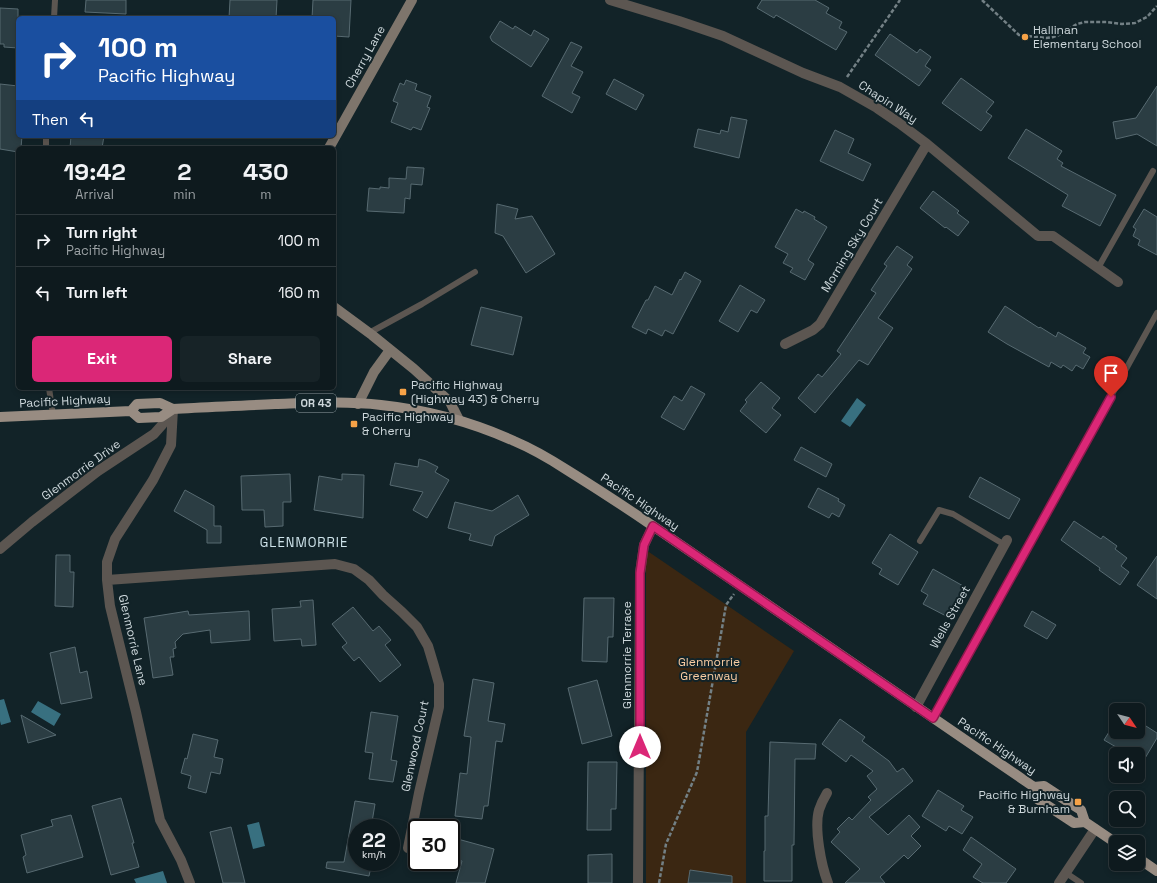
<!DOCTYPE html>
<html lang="en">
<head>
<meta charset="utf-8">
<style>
  body { margin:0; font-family:"Space Grotesk",sans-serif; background:#172327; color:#f1f3f6; height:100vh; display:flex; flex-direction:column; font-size:15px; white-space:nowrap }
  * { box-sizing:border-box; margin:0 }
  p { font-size:13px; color:#9ba1a4 }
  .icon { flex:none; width:22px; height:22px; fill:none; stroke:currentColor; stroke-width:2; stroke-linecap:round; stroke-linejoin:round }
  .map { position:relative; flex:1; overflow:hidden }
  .details { position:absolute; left:16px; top:146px; width:320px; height:244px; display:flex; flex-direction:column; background:#0e1a1e; border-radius:6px; box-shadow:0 2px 6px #0003,0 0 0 1px #2e383c }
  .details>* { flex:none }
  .banner { position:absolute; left:16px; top:16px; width:320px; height:122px; border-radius:6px; box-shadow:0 2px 6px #0003,0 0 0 1px #2e383c; background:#1a4fa0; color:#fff; overflow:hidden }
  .needle { width:26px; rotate:125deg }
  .tools { position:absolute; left:1109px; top:703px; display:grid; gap:8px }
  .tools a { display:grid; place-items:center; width:36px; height:36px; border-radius:6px; background:#0e1a1e; box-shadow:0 2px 6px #0003,0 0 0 1px #2e383c; font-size:20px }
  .speed { position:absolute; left:348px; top:819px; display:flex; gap:8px; font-size:20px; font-weight:700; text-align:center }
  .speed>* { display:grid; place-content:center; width:52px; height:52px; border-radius:50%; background:#0e1a1e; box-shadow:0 2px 6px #0003,0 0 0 1px #2e383c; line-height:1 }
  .speed small { font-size:10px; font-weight:400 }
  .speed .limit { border:2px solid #111; border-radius:6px; background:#fff; color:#111 }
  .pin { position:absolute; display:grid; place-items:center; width:34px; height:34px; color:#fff; margin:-41px -17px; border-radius:50% 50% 50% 0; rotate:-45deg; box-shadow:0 0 4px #0007 }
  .pin .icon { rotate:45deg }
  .me { position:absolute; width:44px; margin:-22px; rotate:0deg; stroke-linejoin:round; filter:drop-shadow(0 0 3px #0008) }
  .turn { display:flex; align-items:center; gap:14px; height:84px; padding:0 16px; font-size:18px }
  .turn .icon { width:52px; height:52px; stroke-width:2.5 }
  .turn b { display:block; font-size:28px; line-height:34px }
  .then { display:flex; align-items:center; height:38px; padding:0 16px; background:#0003; gap:8px; font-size:15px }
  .eta { display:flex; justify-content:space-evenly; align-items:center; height:68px; text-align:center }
  .eta b { font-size:24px; font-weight:700; line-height:28px }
  .primary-button { display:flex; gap:8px; margin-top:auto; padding:8px 16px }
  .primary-button a { flex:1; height:46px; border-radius:6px; background:#db2777; color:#fff; font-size:16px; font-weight:700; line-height:46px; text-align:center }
  .primary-button a+a { background:#172327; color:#f1f3f6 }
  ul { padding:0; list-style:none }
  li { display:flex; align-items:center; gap:12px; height:52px; padding:0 16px; border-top:1px solid #2e383c }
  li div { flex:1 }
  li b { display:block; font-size:15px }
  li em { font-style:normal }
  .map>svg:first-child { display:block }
  .green { fill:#3b2712 }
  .water { fill:#387080 }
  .building { fill:#2b3d43; stroke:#576a71 }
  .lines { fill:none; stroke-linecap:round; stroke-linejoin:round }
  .path { stroke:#738085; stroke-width:2.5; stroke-dasharray:4 2; stroke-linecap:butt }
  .lane { stroke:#5c5651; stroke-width:6 }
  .street { stroke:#5c5651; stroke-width:10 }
  .secondary { stroke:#7e756c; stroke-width:10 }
  .primary { stroke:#988c82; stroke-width:10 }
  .route-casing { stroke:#8e194d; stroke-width:10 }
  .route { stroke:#db2777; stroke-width:7 }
  .poi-dot { fill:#f6a247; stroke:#122328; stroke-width:1.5 }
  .labels { text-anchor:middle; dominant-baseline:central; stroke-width:4; stroke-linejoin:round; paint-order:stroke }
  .shield { fill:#122328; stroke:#95a1a5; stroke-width:1 }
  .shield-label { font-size:11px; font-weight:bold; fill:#cdd7db }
  .poi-label { font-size:12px; fill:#cdd7db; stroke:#122328; text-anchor:start }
  .street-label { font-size:12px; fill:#cdd7db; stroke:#122328 }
  .park-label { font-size:12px; fill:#f9cca2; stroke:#122328 }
  .neighbourhood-label { font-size:13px; letter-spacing:1px; fill:#cfe4eb; stroke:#122328 }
</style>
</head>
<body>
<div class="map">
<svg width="1157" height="883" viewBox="0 0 1157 883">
  <rect width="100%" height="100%" fill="#122328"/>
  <path class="green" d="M646 550 794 651 746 732V883H646Z"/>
  <path class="water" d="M857 398 866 405 850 427 841 421Z
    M4 699 11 722 1 725 0 721V700Z
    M38 701 61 714 54 726 31 712Z
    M259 822 265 846 253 849 247 825Z
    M163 871 167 883H136L134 879Z"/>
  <path class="building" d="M86 0H126V14L85 12Z
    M230 0H277L276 18H229Z
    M313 0H351L349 37 334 36V18H312Z
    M762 0H815L829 8 826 13 842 22 839 28 847 32 836 50 776 15 774 18 757 8Z
    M0 8 18 9V48L4 47V44H0Z
    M500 21 513 29 515 26 531 36 534 30 549 39 531 67 492 41 490 37Z
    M890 34 917 53 920 49 931 57 925 66 931 70 919 86 875 55Z
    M571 42 582 47 571 66 583 72 572 93 580 97 572 113 542 96Z
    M961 78 994 102 986 112 992 116 981 131 942 103Z
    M614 79 644 95 636 110 606 94Z
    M406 80 417 84 415 90 431 96 427 107 430 108 421 130 413 127 411 130 391 122 398 103 393 101 400 83 404 85Z
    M0 84 18 86V136H22L21 148H18V152L0 149Z
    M1157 86V146L1137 134 1116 139 1113 122 1136 118Z
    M731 117 747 120 739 158 694 147 698 129 720 134 721 130 728 132Z
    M1026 129 1062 151 1057 159 1063 163 1061 166 1116 195 1100 226 1062 206 1068 195 1008 158Z
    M835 130 854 139 848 153 871 164 863 181 820 161Z
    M71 136H104L102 148H70Z
    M407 167 424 168 422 185 411 184 410 199 405 198 404 213 367 211 369 188 380 189V187L389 188V178L406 179Z
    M933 191 959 211 957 213 969 222 958 236 946 227 945 228 920 208Z
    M497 204 518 209 515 219 532 216 555 254 526 273 503 236 495 233Z
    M796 209 803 213 804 211 815 217 814 219 827 227 808 260 814 264 805 280 790 272 793 268 783 263 788 254 775 247Z
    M1144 209 1157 217V255L1138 245 1140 240 1133 236 1136 229 1133 227Z
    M897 246 913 257 907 265 912 269 878 318 893 328 868 365 859 360 815 413 798 398 818 374 822 377 841 354 837 351 876 293 871 290 887 266 884 264Z
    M685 272 701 281 673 334 665 330 662 336 648 329 646 334 632 327 646 300H648L655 286 672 295 680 279 681 280Z
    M740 285 765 300 757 313 751 310 738 332 719 321Z
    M1005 306 1039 328 1040 327 1056 337 1058 332 1086 348 1083 353 1090 357 1083 369 1076 365 1072 371 1063 365 1061 368 1051 362 1049 367 1007 344 988 332Z
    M481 307 522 317 513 355 471 345Z
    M761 382 780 398 772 408 781 415 766 433 740 411 747 402 745 400Z
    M691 386 705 394 684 430 661 417 674 396 682 401Z
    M801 447 832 464 826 477 794 460Z
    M419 459 426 461 438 467 435 472 449 480 427 518 413 510 423 492 390 485 395 463 418 467Z
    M290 474 291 502H283V526L265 527 264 510H242L241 476Z
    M342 474 364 475 363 518 314 510 319 476 342 480Z
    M980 477 1020 499 1009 519 969 497Z
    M818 488 839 499 838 501 845 505 839 517 832 513 829 518 808 507Z
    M185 490 214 506V526H221V543H207V530L174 511Z
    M518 495 529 515 495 536 492 546 469 540 471 534 448 528 455 502 492 511Z
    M1074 521 1101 539 1103 536 1117 546 1115 549 1127 558 1121 566 1129 572 1120 585 1099 570 1100 568 1061 540Z
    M890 534 918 552 898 585 879 574 882 569 872 563Z
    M56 555H70V572H74L73 607 55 606Z
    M1157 556V599L1137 585Z
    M933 569 965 587 948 617 923 604 928 595 921 591Z
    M584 598H614L613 637H608L607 662 582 661Z
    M313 600 316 645 302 646 301 639 274 641 272 609 301 607 300 601Z
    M353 607 373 631 379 626 391 640 385 645 401 665 380 682 359 657 354 661 342 647 347 643 332 624Z
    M188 611 189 615 249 611 250 640 211 643 210 630 183 634 175 642 176 648 173 649 174 657H170L173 675 153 678 144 618Z
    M1032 611 1056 625 1047 639 1024 626Z
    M75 647 80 673 87 671 92 698 61 704 50 653Z
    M473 679 494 683 488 721 505 724 502 742 496 741 488 806H484L482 819 455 816 460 773 467 774 471 737 464 736Z
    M597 680 612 736 582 744 568 688Z
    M371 712 398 716 391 760 397 761 393 782 369 779 373 753 365 752Z
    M21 715 56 735 28 743Z
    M840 719 865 737 862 741 889 761 897 772 903 768 913 781 869 817 888 835 909 815 920 827 911 836 921 846 908 859 904 855 880 877 885 883H845L860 869 831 842 840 832 837 829 849 817 852 820 871 800 868 797 877 789 867 776 873 771 851 755 846 762 822 744Z
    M1138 721 1157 733V738L1138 770V754H1128L1104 740 1109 732H1138Z
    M193 734 218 740 214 757 223 759 220 774 211 772 206 793 188 788 191 776 181 773 185 758 187 759Z
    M770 742 816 744 815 759H795L794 845H792V881H764V851H765V816H768Z
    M588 762H617L616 809H611V830H587Z
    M938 790 964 806 961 810 973 817 962 834 949 826 946 831 922 816Z
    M121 798 134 843H132L139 867 111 875 92 806Z
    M355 801 375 804 371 828H357V862H372L369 876 326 868 327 862H344Z
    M71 815 83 857 27 873 23 857 26 855 21 835 53 826 51 820Z
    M231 827 245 883H223L210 832Z
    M971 837 1016 869 1006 883H983L973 877 982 864 963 850Z
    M454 838 494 849 485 883H456L462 861 451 858V849Z
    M612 854V883H588V855Z
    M690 870 732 876V883H688Z"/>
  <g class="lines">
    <path class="path" d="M982 0 1019 35 1046 38 1053 37 1059 35 1077 24 1085 22H1107L1122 24 1135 23 1147 17 1157 6
      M847 77 900 0
      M659 883 666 844 697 772 726 605 734 594"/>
    <path class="lane" d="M54 18 55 0
      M46 148V136
      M1098 268 1153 171
      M369 333 422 304 475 272
      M49 388 53 415
      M920 541 939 510 953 514 1005 545
      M933 718 1157 313
      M1066 873 1081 883"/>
    <path class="street" d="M610 0 679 21 723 36 803 73 840 87 877 108 899 123 927 144 1038 236H1053L1118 282
      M785 344 813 330 820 324 927 144
      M173 409 171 445 153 480 115 539 107 562V580L110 606 136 712 160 820 181 860 190 883
      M0 549 32 522 98 471 154 434 162 425 173 409
      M107 580 335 564 354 569 369 580 383 595 402 612 417 627 428 646 434 666 439 684V707L419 793 408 848
      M916 707 1007 540
      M827 793C824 798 821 804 819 810 814 828 821 865 828 883
      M638 883 640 573 644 545 653 526
      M1059 883 1095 829"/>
    <path class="secondary" d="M329 148 412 0
      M334 307 372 335 414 369 450 402 459 420
      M358 404 374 372 390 350"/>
    <path class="primary" d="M131 411 137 404 160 403 173 409C207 407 241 406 275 404 310 403 346 401 381 405 427 410 472 422 514 441 533 449 550 459 567 470 596 488 625 507 653 526L1034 787 1044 786 1073 805 1081 810 1085 822 1116 843
      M0 417 131 411 139 418 161 417 173 409
      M1034 787 1036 798 1074 823 1085 822
      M1138 858 1157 871"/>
  </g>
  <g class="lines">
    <defs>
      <path id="route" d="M640 747V573L644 545 653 526 933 718 1111 397"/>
    </defs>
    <use href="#route" class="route-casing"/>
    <use href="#route" class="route"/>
  </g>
  <g class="poi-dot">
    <circle cx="1025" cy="37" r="4"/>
    <rect x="399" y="388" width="8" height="8" rx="2"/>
    <rect x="350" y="420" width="8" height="8" rx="2"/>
    <rect x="1074" y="798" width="8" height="8" rx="2"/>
  </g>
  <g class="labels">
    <rect class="shield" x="296" y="394" width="40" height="18" rx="3"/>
    <g class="shield-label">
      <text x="316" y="403">OR 43</text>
    </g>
    <g class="poi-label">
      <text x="1033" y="30">Hallinan<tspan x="1033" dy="14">Elementary School</tspan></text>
      <text x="411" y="385">Pacific Highway<tspan x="411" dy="14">(Highway 43) &amp; Cherry</tspan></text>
      <text x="362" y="417">Pacific Highway<tspan x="362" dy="14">&amp; Cherry</tspan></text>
      <text x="1070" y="795" text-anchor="end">Pacific Highway<tspan x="1070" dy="14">&amp; Burnham</tspan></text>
    </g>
    <g class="street-label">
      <text transform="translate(365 57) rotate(-61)">Cherry Lane</text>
      <text transform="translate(888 102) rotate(33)">Chapin Way</text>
      <text transform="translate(852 245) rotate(-59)">Morning Sky Court</text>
      <text transform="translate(65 401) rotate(-3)">Pacific Highway</text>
      <text transform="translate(81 470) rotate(-36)">Glenmorrie Drive</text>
      <text transform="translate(640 502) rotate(34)">Pacific Highway</text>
      <text transform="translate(950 617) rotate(-61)">Wells Street</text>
      <text transform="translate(133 640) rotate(77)">Glenmorrie Lane</text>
      <text transform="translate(627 655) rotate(-90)">Glenmorrie Terrace</text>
      <text transform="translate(415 746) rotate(-78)">Glenwood Court</text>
      <text transform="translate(997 746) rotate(34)">Pacific Highway</text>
    </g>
    <g class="park-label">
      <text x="709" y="662">Glenmorrie<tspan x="709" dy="14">Greenway</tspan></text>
    </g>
    <g class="neighbourhood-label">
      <text x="304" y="542">GLENMORRIE</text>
    </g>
  </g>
</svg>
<div class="tools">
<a><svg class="needle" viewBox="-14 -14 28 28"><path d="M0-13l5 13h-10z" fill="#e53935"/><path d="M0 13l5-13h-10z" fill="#9ba1a4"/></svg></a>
<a><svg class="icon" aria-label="sound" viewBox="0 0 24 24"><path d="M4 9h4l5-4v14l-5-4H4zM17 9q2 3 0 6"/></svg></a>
<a><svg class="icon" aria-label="search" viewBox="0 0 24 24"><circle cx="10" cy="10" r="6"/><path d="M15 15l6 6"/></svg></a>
<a><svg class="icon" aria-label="layers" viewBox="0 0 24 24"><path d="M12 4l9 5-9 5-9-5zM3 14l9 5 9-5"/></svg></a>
</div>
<div class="speed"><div>22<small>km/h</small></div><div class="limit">30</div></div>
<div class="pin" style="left:1111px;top:397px;background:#d93025"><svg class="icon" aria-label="arrive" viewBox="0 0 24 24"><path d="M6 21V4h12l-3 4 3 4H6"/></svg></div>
<svg class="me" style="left:640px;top:747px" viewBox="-20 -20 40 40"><circle r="19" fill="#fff"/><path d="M0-13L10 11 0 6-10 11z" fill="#db2777"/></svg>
<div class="banner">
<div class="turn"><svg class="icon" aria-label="right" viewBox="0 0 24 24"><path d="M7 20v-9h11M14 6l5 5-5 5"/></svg><div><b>100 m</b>Pacific Highway</div></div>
<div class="then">Then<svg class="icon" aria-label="left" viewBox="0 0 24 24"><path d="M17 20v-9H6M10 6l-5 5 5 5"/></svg></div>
</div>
<section class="details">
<div class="eta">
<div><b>19:42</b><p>Arrival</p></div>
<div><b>2</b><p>min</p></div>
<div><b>430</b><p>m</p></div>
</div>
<ul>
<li><svg class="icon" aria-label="right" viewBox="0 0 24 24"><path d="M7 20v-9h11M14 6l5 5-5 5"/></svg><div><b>Turn right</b><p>Pacific Highway</p></div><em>100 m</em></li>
<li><svg class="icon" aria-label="left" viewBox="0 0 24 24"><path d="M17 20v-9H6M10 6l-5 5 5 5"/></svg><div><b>Turn left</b></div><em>160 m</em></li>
</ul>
<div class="primary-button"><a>Exit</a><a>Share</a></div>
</section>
</div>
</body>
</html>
